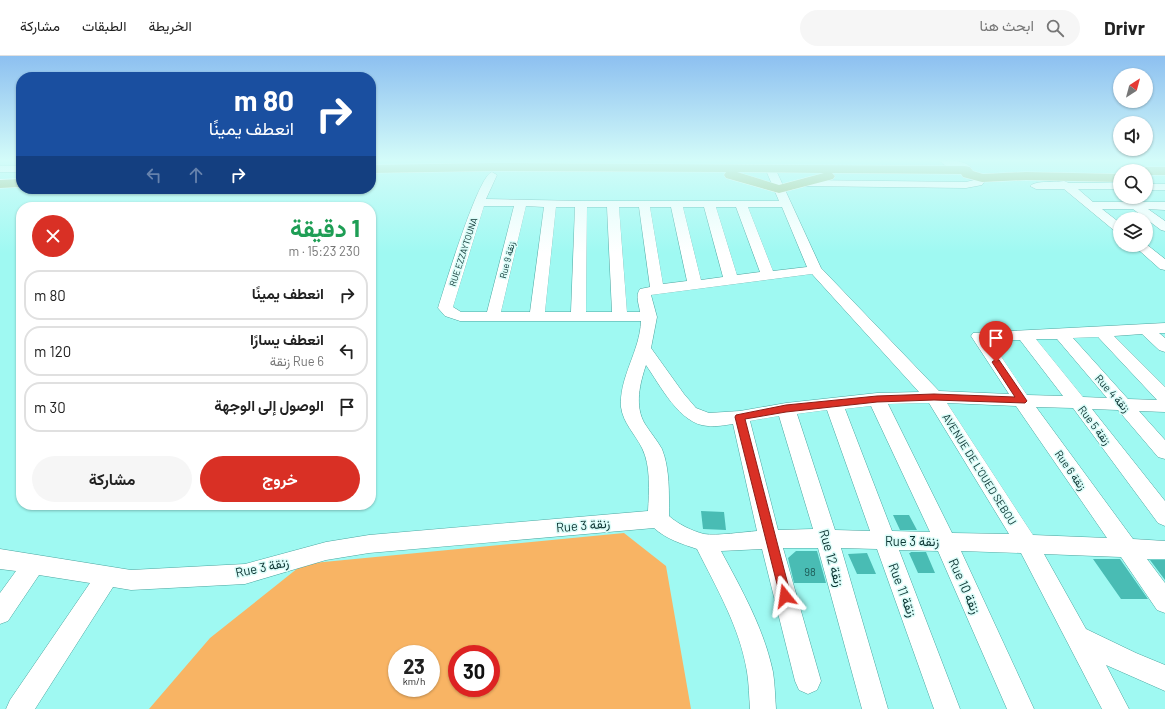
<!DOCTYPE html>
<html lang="ar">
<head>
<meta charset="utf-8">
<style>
  body { margin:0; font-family:Barlow,Vazirmatn,sans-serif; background:#f6f6f6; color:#222; direction:rtl; height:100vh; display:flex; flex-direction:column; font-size:15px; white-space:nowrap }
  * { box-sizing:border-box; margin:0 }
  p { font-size:13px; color:#767676 }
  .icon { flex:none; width:22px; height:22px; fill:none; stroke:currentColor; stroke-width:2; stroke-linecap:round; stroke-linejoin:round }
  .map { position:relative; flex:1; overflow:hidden; direction:ltr }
  .details { position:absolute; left:16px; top:146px; width:360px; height:308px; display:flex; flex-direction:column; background:#fff; border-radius:16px; box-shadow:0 1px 3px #0004; direction:rtl }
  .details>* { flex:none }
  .guide { position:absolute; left:16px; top:16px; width:360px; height:122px; border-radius:16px; box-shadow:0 1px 3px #0004; direction:rtl; background:#1a4fa0; color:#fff; overflow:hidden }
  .needle { width:26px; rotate:36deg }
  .controls { position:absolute; left:1113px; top:12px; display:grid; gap:8px }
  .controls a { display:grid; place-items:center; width:40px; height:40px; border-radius:50%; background:#fff; box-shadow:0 1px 3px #0004; font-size:20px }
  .speed { position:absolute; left:388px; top:589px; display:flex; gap:8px; font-size:20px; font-weight:700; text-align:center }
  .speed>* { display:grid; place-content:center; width:52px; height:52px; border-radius:50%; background:#fff; box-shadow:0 1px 3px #0004; line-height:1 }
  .speed small { font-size:10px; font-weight:400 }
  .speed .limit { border:6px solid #d22; background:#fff; color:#111 }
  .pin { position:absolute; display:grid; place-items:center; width:34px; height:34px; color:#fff; margin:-41px -17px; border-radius:50% 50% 50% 0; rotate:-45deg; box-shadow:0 0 4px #0007 }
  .pin .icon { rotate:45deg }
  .me { position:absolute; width:44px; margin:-22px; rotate:345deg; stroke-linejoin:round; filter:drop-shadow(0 0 3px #0008) }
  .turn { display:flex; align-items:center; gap:14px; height:84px; padding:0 16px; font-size:18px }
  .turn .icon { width:52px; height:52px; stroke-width:2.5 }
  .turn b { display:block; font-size:28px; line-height:34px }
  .lanes { display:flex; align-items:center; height:38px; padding:0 16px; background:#0003; justify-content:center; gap:20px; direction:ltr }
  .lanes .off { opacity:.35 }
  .round { display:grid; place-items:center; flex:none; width:42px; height:42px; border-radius:21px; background:#f6f6f6 }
  .overview { display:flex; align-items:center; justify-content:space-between; height:68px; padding:0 16px }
  h1 { font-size:24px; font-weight:700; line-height:30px; color:#1e9e55 }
  .primary-button { display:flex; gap:8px; margin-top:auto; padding:8px 16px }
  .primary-button a { flex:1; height:46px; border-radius:24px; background:#d93025; color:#fff; font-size:16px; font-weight:700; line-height:46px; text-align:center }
  .primary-button a+a { background:#f6f6f6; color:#222 }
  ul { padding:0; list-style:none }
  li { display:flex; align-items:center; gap:12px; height:50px; margin:0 8px 6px; padding:0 8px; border:2px solid #e0e0e0; border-radius:16px }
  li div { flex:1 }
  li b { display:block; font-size:15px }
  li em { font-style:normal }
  header { display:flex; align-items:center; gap:24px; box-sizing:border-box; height:56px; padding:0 20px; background:#fff; border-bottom:1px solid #e0e0e0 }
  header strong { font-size:19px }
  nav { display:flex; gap:22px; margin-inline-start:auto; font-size:14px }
  .search { width:280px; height:36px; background:#f6f6f6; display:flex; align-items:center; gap:10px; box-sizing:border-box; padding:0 14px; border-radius:22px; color:#767676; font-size:15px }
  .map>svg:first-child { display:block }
  .green { fill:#f8b464; fill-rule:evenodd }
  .building { fill:#49bcb4 }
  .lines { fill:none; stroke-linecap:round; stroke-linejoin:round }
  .minor-casing { stroke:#4ba6a0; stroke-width:1 }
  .tertiary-casing { stroke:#4ba6a0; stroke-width:1 }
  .trunk-casing { stroke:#fff; stroke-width:1 }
  .minor { fill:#fff; fill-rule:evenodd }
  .tertiary { fill:#fff; fill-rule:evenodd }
  .trunk { fill:#a2be83; fill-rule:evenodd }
  .route { fill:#d93025; stroke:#8d1f18 }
  .labels { text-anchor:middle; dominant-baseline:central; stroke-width:3; stroke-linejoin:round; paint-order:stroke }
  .far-street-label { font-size:9px; fill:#0c3432; stroke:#dafcf8 }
  .street-label { font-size:11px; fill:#0c3432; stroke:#dafcf8 }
  .near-number-label { font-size:11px; fill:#1b5652 }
  .near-street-label { font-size:13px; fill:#0c3432; stroke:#dafcf8 }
</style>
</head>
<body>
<header>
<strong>Drivr</strong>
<div class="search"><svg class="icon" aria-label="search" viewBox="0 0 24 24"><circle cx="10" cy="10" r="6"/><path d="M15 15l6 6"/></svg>ابحث هنا</div>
<nav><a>الخريطة</a><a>الطبقات</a><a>مشاركة</a></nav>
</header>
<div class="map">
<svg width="1165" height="653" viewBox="0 0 1165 653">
  <rect width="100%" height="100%" fill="#9ff9f2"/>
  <path class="green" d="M624 477 666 510 691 653H149L210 582 303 508ZM397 598H431V632H397ZM457 598H491V632H457Z"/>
  <path class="building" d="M701 455 724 456 726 474 703 473Z
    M893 459H909L917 474H900Z
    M796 495H817L826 527H794L788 502Z
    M910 496H926L935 517H918L909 497H911Z
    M867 497 876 518H857L848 498Z
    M1093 503H1120L1148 543H1121Z
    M1150 504H1165V524Z"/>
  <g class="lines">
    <defs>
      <path id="minor" d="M770 109 775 112 821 212 939 335 1009 338 971 280 973 277 1165 267V277H1159L1165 282V296L1159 294 1142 278 1114 280 1165 331V356L1139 355 1165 384V403L1158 401 1118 354 1092 353 1165 445V470L1158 467 1073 352 1036 351 1133 483 1165 485V503H1147L1165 527V557L1157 554 1121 501 1044 498 1086 573 1136 597 1165 609V635L1106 609 1129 653H1102L1021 497 961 495 1034 653H1007L938 495 899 494 960 653H934L877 493 841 492 888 653H862L818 492H783L821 625 817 634 808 638 799 634 795 625 762 493 721 495C742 534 764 573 773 616 775 628 775 641 776 653H750C749 641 749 628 747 616 740 572 717 533 697 493 682 488 666 483 654 472L369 497 326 504 245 528 131 534 113 531 35 653H6L10 644 90 527 39 519 8 565 0 568V537L16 515 0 513V493L131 514 245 508 326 486 369 479 648 455C649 436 651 410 642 392 635 378 623 367 621 351 619 321 640 295 641 265H460L445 260 438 252C444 233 478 119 492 116L497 119 486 143 581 145H779L765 112ZM484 150H514L487 256H461L453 251ZM526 150 544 151 530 256H501ZM556 151H575L571 256H545ZM587 151H607L612 256H586ZM619 151H639L650 231 640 233C635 240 639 248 640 256H627ZM650 151H671L687 225 663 228ZM683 151H704L723 221 701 224ZM716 151H736L760 216 737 219ZM748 151H782L807 211 773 215ZM812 218 919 336 877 337 786 347 740 355 709 357 696 352 684 338 651 292 657 261 651 239ZM1098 281 1157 344 1128 343 1073 282ZM1036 283H1057L1107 342 1083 341ZM990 284H1020L1063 340 1027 339ZM646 309C660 329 680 369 708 370 716 371 725 369 733 368L757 475C744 476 717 480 704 478 692 475 678 468 669 460 669 438 670 413 662 393 657 384 650 376 645 368 634 350 640 327 646 309ZM929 347 1009 478 952 477 888 348ZM947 347 1016 350 1107 482 1033 479ZM871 350 930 476 892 475 845 353ZM827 354 870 475 835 474 797 358ZM779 360 813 473 778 474 750 365Z
        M0 110H21V116H0Z
        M982 119 987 122 982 129 966 132 804 130 798 127 804 124 966 126 974 124 978 120Z
        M1064 125 1069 127H1120V133H1078L1093 146H1165V154L1148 153 1165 165V175L1161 174 1133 153H1102L1120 167V177L1116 176 1064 133H1036L1030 130C1036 124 1056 127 1064 125Z
        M1146 128H1165V134H1146Z
        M1146 188 1165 203V214L1160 213 1133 189Z"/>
      <path id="tertiary" d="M940 105C951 105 965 103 972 113L970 116C961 118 946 112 940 105Z"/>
      <path id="trunk" d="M493 107 965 110 970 111 973 115 983 118 1026 116 1120 118V126L1026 124 982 126 963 121 961 118 832 117 835 120 833 123 779 137 726 122 724 119 726 116 493 115 371 117V109ZM737 116 824 117 779 129Z
        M1146 111H1165V119H1146V115H1139L1141 112Z
        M21 123V131L0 132V124Z"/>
    </defs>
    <use href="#minor" class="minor-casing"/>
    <use href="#tertiary" class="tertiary-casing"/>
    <use href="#trunk" class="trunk-casing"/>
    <use href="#minor" class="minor"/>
    <use href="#tertiary" class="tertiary"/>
    <use href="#trunk" class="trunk"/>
  </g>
  <linearGradient id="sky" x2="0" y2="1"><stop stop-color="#8dc0f0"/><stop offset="0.53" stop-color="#d4fcf9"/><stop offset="1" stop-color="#d4fcf9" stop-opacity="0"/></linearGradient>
  <rect width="1165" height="197" fill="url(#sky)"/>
  <path class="route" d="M996 303 999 304 1025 342 1027 345 1025 347 934 344 877 346 786 356 745 363 791 540 789 544 785 545 781 544 735 361 736 359 786 349 877 340 934 338 1015 341 992 306Z"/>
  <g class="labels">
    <g class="far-street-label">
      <text transform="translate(463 196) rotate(-72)">RUE EZZAYTOUNA</text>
      <text transform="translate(507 204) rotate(-76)">Rue 9 زنقة</text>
    </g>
    <g class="street-label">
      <text transform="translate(1113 337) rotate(48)">Rue 4 زنقة</text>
      <text transform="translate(1095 369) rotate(53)">Rue 5 زنقة</text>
      <text transform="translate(980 413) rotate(58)">AVENUE DE L'OUED SEBOU</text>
      <text transform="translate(1071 414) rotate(55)">Rue 6 زنقة</text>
    </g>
    <g class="near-number-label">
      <text x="810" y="515">98</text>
    </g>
    <g class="near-street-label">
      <text transform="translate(583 469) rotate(-5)">Rue 3 زنقة</text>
      <text x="912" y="485">Rue 3 زنقة</text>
      <text transform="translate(832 502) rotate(74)">Rue 12 زنقة</text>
      <text transform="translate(262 511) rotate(-12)">Rue 3 زنقة</text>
      <text transform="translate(965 530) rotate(66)">Rue 10 زنقة</text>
      <text transform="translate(903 534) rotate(69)">Rue 11 زنقة</text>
    </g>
  </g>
</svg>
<div class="controls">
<a><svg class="needle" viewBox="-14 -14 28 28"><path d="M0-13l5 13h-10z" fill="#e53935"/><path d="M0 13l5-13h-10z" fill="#767676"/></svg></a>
<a><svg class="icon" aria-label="sound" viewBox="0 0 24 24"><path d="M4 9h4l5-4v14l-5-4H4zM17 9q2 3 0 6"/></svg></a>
<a><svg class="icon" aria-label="search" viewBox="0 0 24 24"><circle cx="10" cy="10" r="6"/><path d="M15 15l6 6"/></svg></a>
<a><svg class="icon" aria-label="layers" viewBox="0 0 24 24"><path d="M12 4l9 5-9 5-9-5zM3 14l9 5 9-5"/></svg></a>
</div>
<div class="speed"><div>23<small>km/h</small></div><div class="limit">30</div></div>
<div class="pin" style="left:996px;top:306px;background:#d93025"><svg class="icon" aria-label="arrive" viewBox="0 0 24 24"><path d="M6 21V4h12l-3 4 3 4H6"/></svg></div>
<svg class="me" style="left:785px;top:540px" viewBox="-20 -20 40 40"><path d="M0-17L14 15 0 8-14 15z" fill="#d93025" stroke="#fff" stroke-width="4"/></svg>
<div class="guide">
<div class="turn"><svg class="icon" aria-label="right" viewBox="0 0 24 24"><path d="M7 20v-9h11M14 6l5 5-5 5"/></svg><div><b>80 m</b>انعطف يمينًا</div></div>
<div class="lanes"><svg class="icon off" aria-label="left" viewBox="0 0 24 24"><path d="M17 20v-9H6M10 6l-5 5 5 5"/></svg><svg class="icon off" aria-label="ahead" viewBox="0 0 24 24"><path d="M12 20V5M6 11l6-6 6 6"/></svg><svg class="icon" aria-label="right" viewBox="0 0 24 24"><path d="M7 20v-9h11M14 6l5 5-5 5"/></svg></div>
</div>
<section class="details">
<div class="overview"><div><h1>1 دقيقة</h1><p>230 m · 15:23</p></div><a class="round" style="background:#d93025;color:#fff"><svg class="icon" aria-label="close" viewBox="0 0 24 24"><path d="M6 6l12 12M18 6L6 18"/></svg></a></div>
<ul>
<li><svg class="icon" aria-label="right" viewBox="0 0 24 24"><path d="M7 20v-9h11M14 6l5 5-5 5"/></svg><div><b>انعطف يمينًا</b></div><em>80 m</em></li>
<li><svg class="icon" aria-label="left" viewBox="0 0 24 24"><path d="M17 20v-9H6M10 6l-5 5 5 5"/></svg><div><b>انعطف يسارًا</b><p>Rue 6 زنقة</p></div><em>120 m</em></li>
<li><svg class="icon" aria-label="arrive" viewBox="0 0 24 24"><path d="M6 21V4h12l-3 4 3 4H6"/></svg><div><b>الوصول إلى الوجهة</b></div><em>30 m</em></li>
</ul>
<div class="primary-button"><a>خروج</a><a>مشاركة</a></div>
</section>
</div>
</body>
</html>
